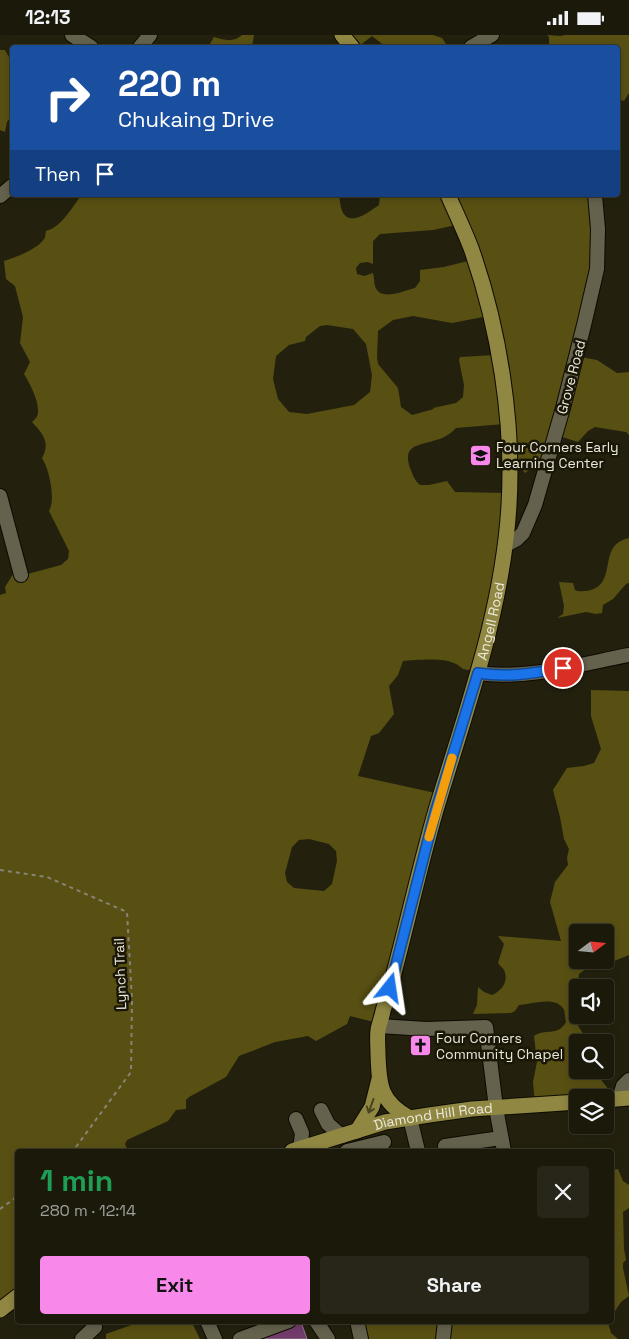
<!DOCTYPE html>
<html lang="en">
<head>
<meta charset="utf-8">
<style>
  body { margin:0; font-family:"Space Grotesk",sans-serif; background:#272618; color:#f1f3f6; height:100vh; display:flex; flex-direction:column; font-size:19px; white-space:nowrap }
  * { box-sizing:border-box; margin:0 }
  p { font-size:16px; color:#9fa09c }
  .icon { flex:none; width:28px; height:28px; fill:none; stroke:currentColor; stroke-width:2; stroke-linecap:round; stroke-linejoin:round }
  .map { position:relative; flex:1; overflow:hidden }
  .panel { position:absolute; left:15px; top:1114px; width:599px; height:175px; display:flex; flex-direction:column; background:#1a190a; border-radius:5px; box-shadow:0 2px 8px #0003,0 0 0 1px #38382b }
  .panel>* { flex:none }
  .hud { position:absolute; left:10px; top:10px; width:610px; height:152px; border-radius:5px; box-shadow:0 2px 8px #0003,0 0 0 1px #38382b; background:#1a4fa0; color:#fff; overflow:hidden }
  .needle { width:32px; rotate:74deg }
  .buttons { position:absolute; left:569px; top:889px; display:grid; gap:10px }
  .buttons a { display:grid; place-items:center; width:45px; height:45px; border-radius:5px; background:#1a190a; box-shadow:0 2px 8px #0003,0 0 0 1px #38382b; font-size:25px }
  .pin { position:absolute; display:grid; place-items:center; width:42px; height:42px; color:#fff; margin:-21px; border:2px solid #fff; border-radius:50%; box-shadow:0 1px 5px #0007 }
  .me { position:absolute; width:55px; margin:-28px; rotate:15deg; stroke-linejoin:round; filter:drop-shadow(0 0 4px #0008) }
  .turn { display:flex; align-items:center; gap:18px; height:105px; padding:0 25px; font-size:22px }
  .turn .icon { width:65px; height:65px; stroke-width:2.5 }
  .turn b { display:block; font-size:35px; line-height:42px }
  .then { display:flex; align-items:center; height:48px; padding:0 25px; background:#0003; gap:10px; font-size:19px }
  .round { display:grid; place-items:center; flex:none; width:52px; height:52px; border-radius:5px; background:#272618 }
  .headline { display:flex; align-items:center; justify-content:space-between; height:85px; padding:0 25px }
  h1 { font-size:30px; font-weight:600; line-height:38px; color:#1e9e55 }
  .cta { display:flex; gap:10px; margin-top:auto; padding:10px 25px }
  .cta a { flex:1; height:58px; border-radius:5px; background:#f888ea; color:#111; font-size:20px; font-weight:600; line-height:58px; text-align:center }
  .cta a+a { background:#272618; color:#f1f3f6 }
  .status { display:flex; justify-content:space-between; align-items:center; height:35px; padding:0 25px; background:#1a190a; direction:ltr }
  .status svg { height:14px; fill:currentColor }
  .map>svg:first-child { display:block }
  .forest { fill:#585013; fill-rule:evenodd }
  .building { fill:#713c6b; stroke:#8e7c8b }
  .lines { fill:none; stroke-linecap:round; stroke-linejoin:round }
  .minor-casing { stroke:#0d0a00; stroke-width:16 }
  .major-casing { stroke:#0d0a00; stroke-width:17 }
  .path { stroke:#868474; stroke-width:2; stroke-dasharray:4 4; stroke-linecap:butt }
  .minor { stroke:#64614c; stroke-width:14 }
  .major { stroke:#908742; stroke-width:15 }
  .oneway { stroke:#49441e }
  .route-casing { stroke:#114b97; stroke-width:12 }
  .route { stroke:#1a73e8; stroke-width:9 }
  .slow { stroke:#f59e0b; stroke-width:9 }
  .labels { text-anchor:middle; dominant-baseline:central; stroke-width:5; stroke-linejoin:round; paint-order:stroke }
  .street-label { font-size:14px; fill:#ebe9dd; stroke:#1a1706 }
  .poi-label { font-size:14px; fill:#ebe9dd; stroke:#1a1706; text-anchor:start }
</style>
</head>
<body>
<div class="status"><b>12:13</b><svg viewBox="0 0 49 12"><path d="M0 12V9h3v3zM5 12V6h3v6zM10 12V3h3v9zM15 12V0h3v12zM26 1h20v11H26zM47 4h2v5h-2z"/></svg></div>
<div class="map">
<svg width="629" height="1304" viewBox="0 0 629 1304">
  <rect width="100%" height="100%" fill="#23210e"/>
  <path class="forest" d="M242 0H254L252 12H208L214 2C225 5 233 8 242 0Z
    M339 0H433L442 3 448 12H386L372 1 358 12Z
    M547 0 561 1 564 0H629V58L624 66 618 64V12H549V2Z
    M0 15H5L10 24 12 25V80L7 87 5 97 0 95Z
    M91 160H339C340 165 340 171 342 176 350 193 370 176 379 170L380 160H590L595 214 575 321 597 325 617 338 629 337V400L626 397 595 392 588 396 578 407 556 400C549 416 540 428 525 438L512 420 504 389 456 393C450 399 444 403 436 405 419 411 402 409 410 433 413 440 414 445 420 450H429L447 446 455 457 505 458V482L476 635C458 636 464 631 451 627 440 623 414 625 403 626L398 640 389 651 394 679 379 698 371 701 358 741 440 759 374 987 350 981 347 989 316 1006 308 1001 275 1007 239 1021 226 1042 189 1062 186 1065V1074L176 1075 168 1086 127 1105 125 1109 128 1116H18L17 1257 0 1271V560L6 558 5 552 15 536 24 540 61 530 68 524 69 516 49 476C56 465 49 433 42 423 51 407 42 398 32 387 35 384 38 382 38 377 39 366 30 349 24 339L30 327 20 308 23 282 15 251 6 244 4 226C14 223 38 214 44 204 46 202 45 199 46 196 61 192 71 174 80 162ZM456 190 468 226 444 232 420 235V246L415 253C403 256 380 267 375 251 374 247 374 242 373 238L364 241 357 239 356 233 360 228 368 227 373 229V206L380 199 433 195ZM413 281 452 288 488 281 496 320 460 322 459 325 464 350 463 362 456 368 433 373 434 374 412 380 401 372 398 353 378 329 377 323 378 296 393 285ZM327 290 353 294 366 309 372 340 370 357 354 370 307 379 289 377 278 364 273 344 276 321 289 310 305 306 306 302 320 291ZM309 804 329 809 336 816 337 826 332 849 324 856 294 853 287 847 285 838 292 812 299 805Z
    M629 503V548L626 549 613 564 603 570 602 578 596 579 586 577 557 583 563 579 564 571 559 547 573 548 575 555C579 557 581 556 586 556 612 553 604 527 613 513 617 507 622 505 629 503Z
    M591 655 629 656V920L614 926 605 925V898H578V925H604L594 928 579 939C577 957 571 978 580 994 583 999 587 1002 589 1007L578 1008V1035H596C599 1044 607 1051 612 1060L605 1062H578L535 1070 533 1047 537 1027 534 1001C545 993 558 1002 566 987 565 983 565 978 564 975 557 960 532 969 519 970L515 976 511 978 473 979 477 970 478 952 484 957 492 960C502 956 509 946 504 935 503 933 500 931 498 928L504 909 498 901 561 906 550 867 555 847 568 830 567 823 569 814 564 804 560 782 553 755 567 733 584 731 594 728 601 714 591 681Z
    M618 1134 623 1146 629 1150V1173L623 1177 624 1214 626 1225 623 1228V1233L629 1261 621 1267 611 1282V1135Z
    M143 1286H191L200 1304H106V1299Z
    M361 1286H609L608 1288 611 1298 618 1304H364Z"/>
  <path class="building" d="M301 1287 307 1304H255Z"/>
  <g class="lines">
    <defs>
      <path id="minor" d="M72 0 91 12
        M140 12 150 0
        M471 12 492 0
        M0 161 12 151
        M0 461 21 540
        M506 510 517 504 523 498 535 470 563 373 584 290 597 234 598 194 595 160
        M478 638C527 645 581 629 629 620
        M379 991 426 994 486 992 496 1073 504 1116
        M619 1064 623 1051 629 1045
        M321 1075 328 1089 342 1101
        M410 1083 418 1116
        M296 1084 302 1098 300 1114 301 1116
        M347 1116 384 1107
        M445 1116V1111L501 1103
        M207 1286 215 1304
        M316 1286 328 1304
        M357 1286 361 1304
        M82 1304 95 1292 92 1286
        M240 1304 289 1286
        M443 1304 445 1286"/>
      <g id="major">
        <path d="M342 0 352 12"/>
        <path d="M605 1065 629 1063"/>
        <path id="s1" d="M410 1083C380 1067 379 1050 378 1019 378 1011 377 1002 378 995 379 989 382 982 383 976 387 962 392 948 395 934 409 881 421 827 436 775 466 675 503 575 509 470 514 387 499 292 471 213 464 195 456 178 448 160"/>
        <path d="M357 1096 372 1072 379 1044"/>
        <path id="s2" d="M292 1116 385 1087 429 1080 472 1074 578 1067"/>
        <path d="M0 1275 18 1261"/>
      </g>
    </defs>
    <use href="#minor" class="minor-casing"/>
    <use href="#major" class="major-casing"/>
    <path class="path" d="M0 835 47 842 127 877 132 966 131 1037 73 1116
      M0 1174 18 1161"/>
    <use href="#minor" class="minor"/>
    <use href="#major" class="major"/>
  </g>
  <defs><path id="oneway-shaft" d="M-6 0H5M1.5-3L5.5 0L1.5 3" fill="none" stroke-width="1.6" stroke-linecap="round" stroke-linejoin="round" transform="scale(1.25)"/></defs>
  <use class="oneway" href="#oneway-shaft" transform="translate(371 1071) rotate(110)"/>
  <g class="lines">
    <defs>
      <path id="route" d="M390 953 435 778 478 638C508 643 534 638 563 633"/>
    </defs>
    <use href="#route" class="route-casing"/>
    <use href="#route" class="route"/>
    <path class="slow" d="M429 802 452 723"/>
  </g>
  <defs>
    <symbol id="school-square" viewBox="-11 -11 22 22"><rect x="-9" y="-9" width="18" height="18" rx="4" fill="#f888ea" stroke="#1a1706"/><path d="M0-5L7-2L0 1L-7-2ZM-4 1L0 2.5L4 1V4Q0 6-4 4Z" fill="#111"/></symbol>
    <symbol id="church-square" viewBox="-11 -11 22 22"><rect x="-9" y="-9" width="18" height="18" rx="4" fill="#f888ea" stroke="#1a1706"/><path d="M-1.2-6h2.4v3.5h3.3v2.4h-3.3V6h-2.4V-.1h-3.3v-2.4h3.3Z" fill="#111"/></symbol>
  </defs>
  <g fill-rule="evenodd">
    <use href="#school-square" x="468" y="408" width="25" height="25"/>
    <use href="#church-square" x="408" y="998" width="25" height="25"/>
  </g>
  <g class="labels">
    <g class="street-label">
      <text transform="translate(571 342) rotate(-75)">Grove Road</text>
      <text stroke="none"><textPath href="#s1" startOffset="525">Angell Road</textPath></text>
      <text transform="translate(120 939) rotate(-92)">Lynch Trail</text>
      <text stroke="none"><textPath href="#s2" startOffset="146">Diamond Hill Road</textPath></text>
    </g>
    <g class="poi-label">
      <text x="496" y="412">Four Corners Early<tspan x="496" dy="16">Learning Center</tspan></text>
      <text x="436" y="1003">Four Corners<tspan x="436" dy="16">Community Chapel</tspan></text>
    </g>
  </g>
</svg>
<div class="buttons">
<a><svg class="needle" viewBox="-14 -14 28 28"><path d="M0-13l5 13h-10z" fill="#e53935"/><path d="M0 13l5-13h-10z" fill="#9fa09c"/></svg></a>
<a><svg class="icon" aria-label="sound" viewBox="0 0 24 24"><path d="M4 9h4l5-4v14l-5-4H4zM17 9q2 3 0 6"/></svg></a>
<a><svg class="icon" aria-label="search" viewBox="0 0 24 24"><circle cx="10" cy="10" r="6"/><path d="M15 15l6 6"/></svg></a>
<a><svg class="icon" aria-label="layers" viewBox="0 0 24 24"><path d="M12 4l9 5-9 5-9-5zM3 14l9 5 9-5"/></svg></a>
</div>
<div class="pin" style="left:563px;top:633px;background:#d93025"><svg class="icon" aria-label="arrive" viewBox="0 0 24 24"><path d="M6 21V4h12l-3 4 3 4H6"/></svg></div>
<svg class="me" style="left:390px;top:953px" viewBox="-20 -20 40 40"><path d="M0-17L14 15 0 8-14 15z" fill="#1a73e8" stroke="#fff" stroke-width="4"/></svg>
<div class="hud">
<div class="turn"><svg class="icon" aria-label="right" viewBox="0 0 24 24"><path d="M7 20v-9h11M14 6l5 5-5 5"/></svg><div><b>220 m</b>Chukaing Drive</div></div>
<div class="then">Then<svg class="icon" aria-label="arrive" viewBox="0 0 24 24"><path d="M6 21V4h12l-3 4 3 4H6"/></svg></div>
</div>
<section class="panel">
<div class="headline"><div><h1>1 min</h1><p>280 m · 12:14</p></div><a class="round"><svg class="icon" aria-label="close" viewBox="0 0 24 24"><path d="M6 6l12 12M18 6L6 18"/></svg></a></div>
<div class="cta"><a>Exit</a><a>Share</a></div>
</section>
</div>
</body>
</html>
